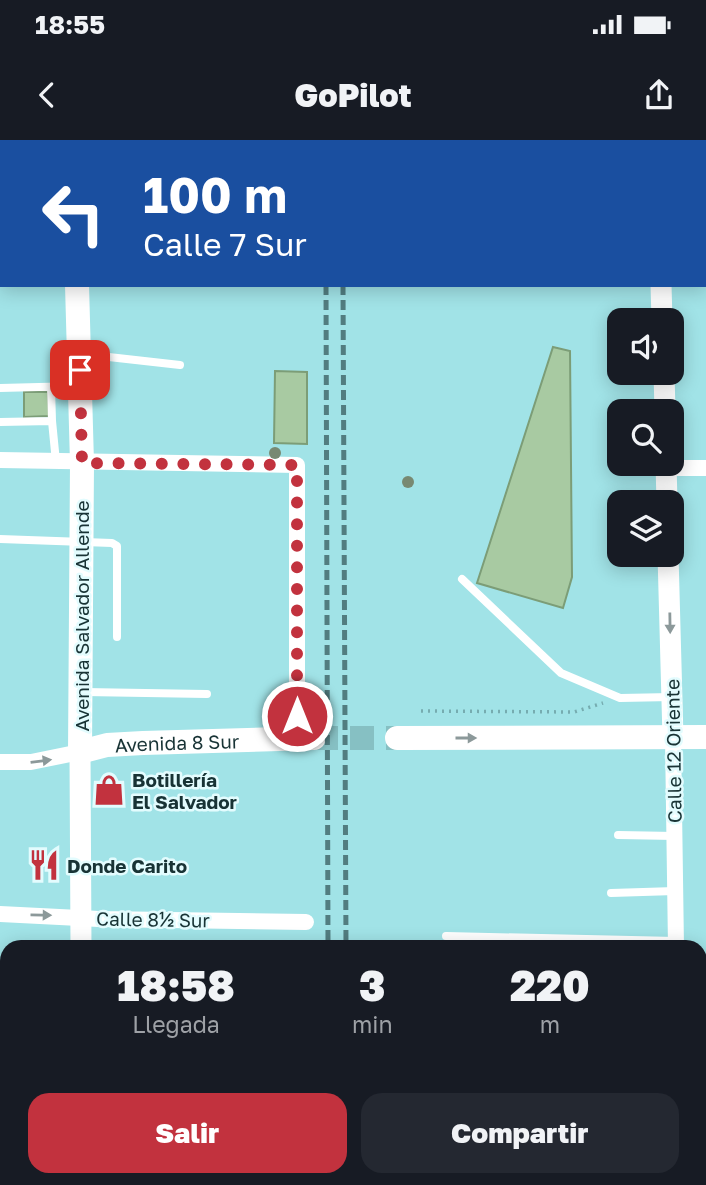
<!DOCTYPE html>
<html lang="es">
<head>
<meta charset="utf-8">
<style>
  body { margin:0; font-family:"Golos Text",sans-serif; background:#242831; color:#f1f3f6; height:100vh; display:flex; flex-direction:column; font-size:26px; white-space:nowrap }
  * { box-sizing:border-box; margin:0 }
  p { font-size:23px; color:#9ea1a6 }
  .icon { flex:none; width:38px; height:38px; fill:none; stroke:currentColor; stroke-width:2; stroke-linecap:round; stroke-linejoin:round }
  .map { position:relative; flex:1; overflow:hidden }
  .side { position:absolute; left:0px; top:800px; width:707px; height:247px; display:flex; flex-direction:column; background:#171b24; border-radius:21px 21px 0 0; box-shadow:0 4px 18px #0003 }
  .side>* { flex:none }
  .hud { position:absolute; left:0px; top:0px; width:707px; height:147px; box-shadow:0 4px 18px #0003; background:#1a4fa0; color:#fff; overflow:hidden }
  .controls { position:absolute; left:607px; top:168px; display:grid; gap:14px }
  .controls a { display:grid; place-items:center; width:77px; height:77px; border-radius:14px; background:#171b24; box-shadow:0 4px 18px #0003; font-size:35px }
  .pin { position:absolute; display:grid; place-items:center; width:60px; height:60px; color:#fff; margin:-30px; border-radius:14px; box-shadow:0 4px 10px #0006 }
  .me { position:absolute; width:77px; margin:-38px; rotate:0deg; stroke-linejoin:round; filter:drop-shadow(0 0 5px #0008) }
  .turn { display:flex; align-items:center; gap:24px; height:147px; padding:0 28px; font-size:32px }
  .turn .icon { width:91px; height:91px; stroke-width:2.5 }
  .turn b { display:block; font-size:49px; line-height:60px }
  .eta { display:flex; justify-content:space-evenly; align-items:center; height:119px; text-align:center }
  .eta b { font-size:42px; font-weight:800; line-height:49px }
  .primary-button { display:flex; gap:14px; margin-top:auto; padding:14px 28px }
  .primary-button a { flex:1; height:80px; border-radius:21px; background:#c2323e; color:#fff; font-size:28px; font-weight:800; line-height:80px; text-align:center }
  .primary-button a+a { background:#242831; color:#f1f3f6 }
  .status { display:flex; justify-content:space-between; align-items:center; height:49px; padding:0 35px; background:#171b24; direction:ltr }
  .status svg { height:19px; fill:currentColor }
  header { display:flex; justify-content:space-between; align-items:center; height:91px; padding:0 28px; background:#171b24; font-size:32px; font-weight:800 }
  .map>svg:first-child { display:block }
  .building { fill:#a8caa2; stroke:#7c9d77; stroke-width:2 }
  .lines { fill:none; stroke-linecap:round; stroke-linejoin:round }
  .primary-tunnel { stroke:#86c0c3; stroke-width:24; stroke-dasharray:24 12; stroke-linecap:butt }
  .path { stroke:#76acb0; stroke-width:3.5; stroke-dasharray:2 5; stroke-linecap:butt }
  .lane { stroke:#fff; stroke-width:8 }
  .street { stroke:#fff; stroke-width:16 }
  .secondary { stroke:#fff; stroke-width:21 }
  .primary { stroke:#fff; stroke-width:24 }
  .rail { stroke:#527d80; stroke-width:5; stroke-dasharray:10 5; stroke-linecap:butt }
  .tree { fill:#788972 }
  .oneway { fill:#8c999a }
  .route { stroke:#c2323e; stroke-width:12; stroke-dasharray:0 21.6 }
  .labels { text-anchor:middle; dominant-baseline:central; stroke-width:5; stroke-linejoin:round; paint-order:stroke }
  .street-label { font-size:19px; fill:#183335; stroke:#e3fcfe }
  .poi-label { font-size:19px; font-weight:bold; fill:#183335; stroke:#e3fcfe; text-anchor:start }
</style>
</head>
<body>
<div class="status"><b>18:55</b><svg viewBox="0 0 49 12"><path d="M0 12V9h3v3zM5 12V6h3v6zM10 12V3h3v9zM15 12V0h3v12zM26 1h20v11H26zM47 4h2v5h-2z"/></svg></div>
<header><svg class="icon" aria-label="back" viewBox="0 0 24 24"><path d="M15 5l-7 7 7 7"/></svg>GoPilot<svg class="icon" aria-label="share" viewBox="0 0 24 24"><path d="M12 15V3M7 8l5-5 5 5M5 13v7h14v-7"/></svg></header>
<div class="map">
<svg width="706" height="1045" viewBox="0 0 706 1045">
  <rect width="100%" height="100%" fill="#a1e3e7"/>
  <path class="building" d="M553 207 570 211 572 437 563 468 477 443Z
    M275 231 307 232V304L274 303Z
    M24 252H48L49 276 24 277Z"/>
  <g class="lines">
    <path class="primary-tunnel" d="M314 598H397"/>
    <path class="path" d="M421 571 574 572 603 563"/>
    <path class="lane" d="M82 214 180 225
      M51 247 52 281
      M0 248 78 246
      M0 282 52 281 56 322
      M0 399 112 403 117 406V497
      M462 439 561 533 620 558 672 557
      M84 552 207 554
      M618 695 675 696
      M611 753 675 751
      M446 796 676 801"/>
    <path class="street" d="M705 60H706
      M0 320 297 325V576
      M666 328H706
      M673 598 676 807
      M0 622H31L80 612
      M0 774 99 779 306 782
      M700 875H706
      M0 930H7
      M679 1040V1045"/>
    <path class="secondary" d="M657 0V2
      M0 65H2
      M661 145 662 180
      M664 233 665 271
      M666 324 667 362
      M668 415 673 598
      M80 612 81 807
      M84 1040V1045"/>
    <g class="primary">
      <path d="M74 0V2"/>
      <path id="s1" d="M77 145 82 323 80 612 107 605 143 603 314 598"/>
      <path d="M397 598 706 597"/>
    </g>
    <path class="rail" d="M310 0V2
      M338 0V2
      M326 145 328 807
      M343 145 346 807
      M331 1040V1045
      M347 1040V1045"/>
  </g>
  <g class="tree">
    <circle cx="275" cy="313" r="6"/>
    <circle cx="408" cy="342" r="6"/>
  </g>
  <defs><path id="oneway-solid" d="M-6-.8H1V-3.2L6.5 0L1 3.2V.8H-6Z" transform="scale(1.75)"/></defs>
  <g class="oneway">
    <use href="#oneway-solid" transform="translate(670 483) rotate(89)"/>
    <use href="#oneway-solid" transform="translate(466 598)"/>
    <use href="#oneway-solid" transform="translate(41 621) rotate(-7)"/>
    <use href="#oneway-solid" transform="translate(41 775) rotate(1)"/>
  </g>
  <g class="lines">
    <path class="route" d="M80 230 82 323 297 325V576"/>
  </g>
  <defs>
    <symbol id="shop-bare" viewBox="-9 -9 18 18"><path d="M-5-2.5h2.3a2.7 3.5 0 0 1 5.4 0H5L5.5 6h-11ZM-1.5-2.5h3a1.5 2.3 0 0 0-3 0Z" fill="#c2323e" stroke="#e3fcfe" stroke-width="2.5" paint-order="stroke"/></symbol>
    <symbol id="restaurant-bare" viewBox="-9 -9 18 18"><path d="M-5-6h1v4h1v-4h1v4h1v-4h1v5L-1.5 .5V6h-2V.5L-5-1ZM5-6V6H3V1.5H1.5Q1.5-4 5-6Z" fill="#c2323e" stroke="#e3fcfe" stroke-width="2.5" paint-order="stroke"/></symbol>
  </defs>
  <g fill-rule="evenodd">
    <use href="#shop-bare" x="87" y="628" width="44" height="44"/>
    <use href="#restaurant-bare" x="22" y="703" width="44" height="44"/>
  </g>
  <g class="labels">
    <g class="street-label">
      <text transform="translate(81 476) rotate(-90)">Avenida Salvador Allende</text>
      <text stroke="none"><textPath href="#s1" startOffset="565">Avenida 8 Sur</textPath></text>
      <text transform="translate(673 611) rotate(-91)">Calle 12 Oriente</text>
      <text transform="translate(153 779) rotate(1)">Calle 8½ Sur</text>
    </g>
    <g class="poi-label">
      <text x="132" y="639">Botillería<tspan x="132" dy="22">El Salvador</tspan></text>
      <text x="67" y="725">Donde Carito</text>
    </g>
  </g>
</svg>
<div class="controls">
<a><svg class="icon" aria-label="sound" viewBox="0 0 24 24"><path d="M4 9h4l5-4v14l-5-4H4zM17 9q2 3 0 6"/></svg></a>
<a><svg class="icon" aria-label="search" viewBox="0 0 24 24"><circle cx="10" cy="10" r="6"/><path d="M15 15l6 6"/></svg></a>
<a><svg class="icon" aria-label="layers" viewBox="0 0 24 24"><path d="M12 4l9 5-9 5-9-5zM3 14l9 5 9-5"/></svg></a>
</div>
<div class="pin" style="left:80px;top:230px;background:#d93025"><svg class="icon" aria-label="arrive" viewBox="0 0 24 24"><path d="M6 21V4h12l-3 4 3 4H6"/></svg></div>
<svg class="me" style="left:297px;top:576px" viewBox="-20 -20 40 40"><circle r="17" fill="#c2323e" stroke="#fff" stroke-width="3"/><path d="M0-11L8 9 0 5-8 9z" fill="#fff"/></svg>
<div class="hud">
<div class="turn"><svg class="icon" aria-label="left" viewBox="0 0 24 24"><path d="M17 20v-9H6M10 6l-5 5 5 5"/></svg><div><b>100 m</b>Calle 7 Sur</div></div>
</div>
<section class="side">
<div class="eta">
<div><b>18:58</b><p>Llegada</p></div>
<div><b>3</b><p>min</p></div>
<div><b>220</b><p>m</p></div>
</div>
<div class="primary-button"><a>Salir</a><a>Compartir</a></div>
</section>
</div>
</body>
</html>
